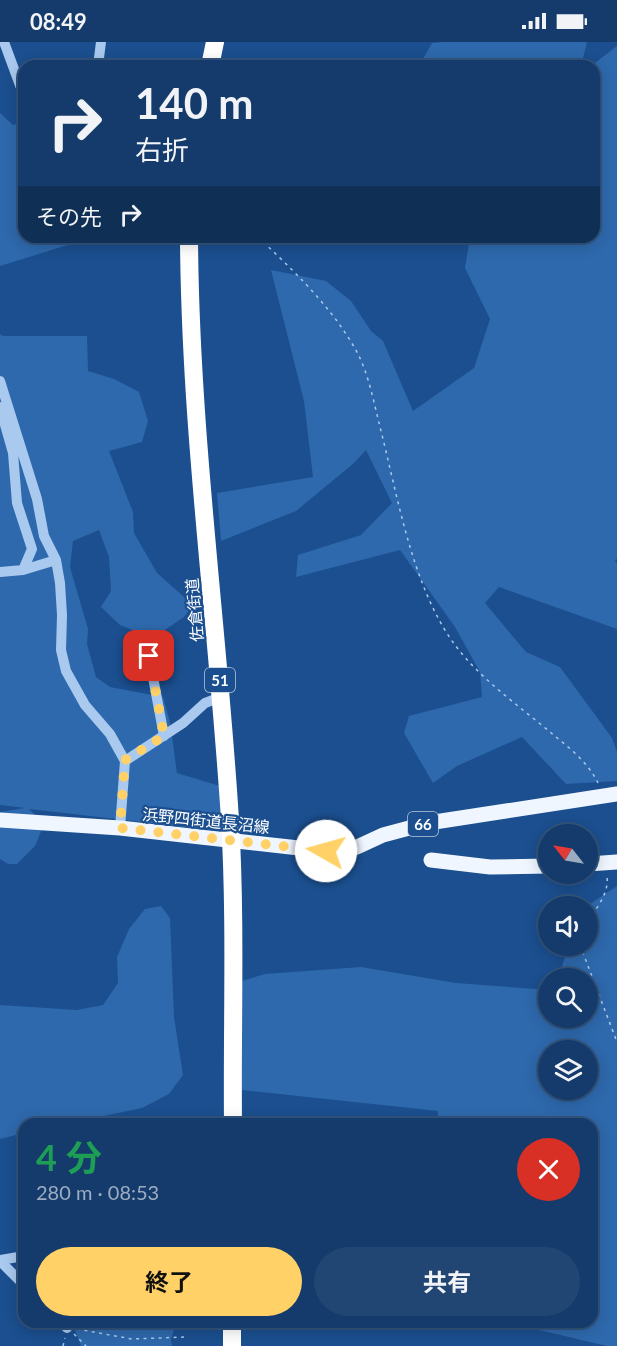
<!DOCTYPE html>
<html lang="ja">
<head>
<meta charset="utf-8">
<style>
  body { margin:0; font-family:Lato,"Noto Sans JP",sans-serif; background:#214673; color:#f1f3f6; height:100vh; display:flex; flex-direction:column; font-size:22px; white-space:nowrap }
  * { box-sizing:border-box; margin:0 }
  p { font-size:20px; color:#9dadc1 }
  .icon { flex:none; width:33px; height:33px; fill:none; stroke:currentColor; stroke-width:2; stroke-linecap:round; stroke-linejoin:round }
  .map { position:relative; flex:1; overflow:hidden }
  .panel { position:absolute; left:18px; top:1076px; width:580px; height:210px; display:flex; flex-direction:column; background:#143b6b; border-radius:18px; box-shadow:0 3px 15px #0003,0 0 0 2px #33557e }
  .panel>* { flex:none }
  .top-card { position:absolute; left:18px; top:18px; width:582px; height:183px; border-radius:18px; box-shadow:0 3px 15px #0003,0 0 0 2px #33557e; background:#143b6b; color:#f1f3f6; overflow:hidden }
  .needle { width:39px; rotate:301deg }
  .tools { position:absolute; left:538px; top:782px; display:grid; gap:12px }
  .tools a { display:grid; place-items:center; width:60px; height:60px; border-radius:50%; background:#143b6b; box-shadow:0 3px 15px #0003,0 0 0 2px #33557e; font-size:30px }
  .pin { position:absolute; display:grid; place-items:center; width:51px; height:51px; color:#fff; margin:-26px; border-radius:12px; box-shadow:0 3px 9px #0006 }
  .me { position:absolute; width:66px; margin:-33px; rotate:277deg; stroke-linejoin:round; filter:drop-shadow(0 0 4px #0008) }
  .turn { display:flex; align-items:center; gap:21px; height:126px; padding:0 18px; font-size:27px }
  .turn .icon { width:78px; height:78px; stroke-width:2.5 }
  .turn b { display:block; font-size:42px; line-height:51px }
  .then { display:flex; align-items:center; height:57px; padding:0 18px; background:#0003; gap:12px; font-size:22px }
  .round { display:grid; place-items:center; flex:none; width:63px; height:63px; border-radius:32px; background:#214673 }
  .overview { display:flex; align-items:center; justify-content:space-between; height:102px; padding:0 18px }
  h1 { font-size:36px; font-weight:700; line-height:45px; color:#1e9e55 }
  .cta { display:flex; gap:12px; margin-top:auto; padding:12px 18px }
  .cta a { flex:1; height:69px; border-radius:36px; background:#ffd166; color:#111; font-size:24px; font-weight:700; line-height:69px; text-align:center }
  .cta a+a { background:#214673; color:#f1f3f6 }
  .status { display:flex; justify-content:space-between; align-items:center; height:42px; padding:0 30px; background:#143b6b; direction:ltr }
  .status svg { height:16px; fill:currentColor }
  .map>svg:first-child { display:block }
  .green { fill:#2e69ad; fill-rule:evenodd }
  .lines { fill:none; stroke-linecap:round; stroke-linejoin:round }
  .path { stroke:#a9c9ee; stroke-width:1.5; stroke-dasharray:3 4.5; stroke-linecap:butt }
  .minor { stroke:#a9c9ee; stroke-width:10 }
  .major { stroke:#f0f6ff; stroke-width:15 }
  .highway { stroke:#fff; stroke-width:18 }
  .route { stroke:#ffd166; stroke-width:10; stroke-dasharray:0 18 }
  .labels { text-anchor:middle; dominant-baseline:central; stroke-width:4.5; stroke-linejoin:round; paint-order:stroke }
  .shield { fill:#1b4f8f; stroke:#bbcadd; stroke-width:1.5 }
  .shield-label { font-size:15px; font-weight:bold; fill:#fff }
  .street-label { font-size:16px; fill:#fff; stroke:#1b4f8f }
</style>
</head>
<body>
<div class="status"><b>08:49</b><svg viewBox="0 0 49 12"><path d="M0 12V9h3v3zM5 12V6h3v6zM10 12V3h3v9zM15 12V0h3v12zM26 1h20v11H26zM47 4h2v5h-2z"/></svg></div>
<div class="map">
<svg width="617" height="1304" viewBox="0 0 617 1304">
  <rect width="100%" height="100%" fill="#1b4f8f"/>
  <path class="green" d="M443 0H587L581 24H419L432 1Z
    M617 4V517L615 518 617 522V587L499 545 485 561 526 610 560 625 612 696 617 710V739L566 742 522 695 457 724 433 741 404 691 409 674 482 655 480 630 455 585 400 508 296 535 298 513 361 493 392 461 366 408 354 421 296 469 221 499 217 451 313 435 304 359 271 228 326 239 351 259 371 289 383 299 413 369 474 326 490 277 465 226 470 195H594V24H591Z
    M0 71 13 83 24 80V195H87V197L0 224Z
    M0 292 3 294H87L88 329 114 337 139 350 148 379 142 400 109 409 133 470 134 491 157 531 193 563 184 575 153 596 120 583 101 565 111 549 109 515 99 488 73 499 70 525 88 587 87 602 96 635 110 645 163 655 170 680 177 731 220 744 221 789 29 767 37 775 42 787 35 804 17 822H8L0 817V770L25 766 0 763Z
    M617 844V1304H607L505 1280H592V1082L438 1081V1069L242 1048V939L265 932 361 925 456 941 549 948V975H588V936H558L569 903H588L587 864ZM549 1008H588V1047H549Z
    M161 864 170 876 174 975 183 1033 169 1052 142 1066 70 1081 24 1082V1091L0 1097V963L77 968 103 963 118 941 117 915 129 887 145 867Z
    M72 1280H176L171 1298 172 1304H81Z"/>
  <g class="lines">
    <path class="path" d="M258 195C294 229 334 267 358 312 369 334 374 361 380 385 398 455 412 545 455 603 482 639 522 666 556 695 572 708 589 722 598 741
      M588 879C597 865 609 852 607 834
      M580 903 617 1000
      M77 1287 132 1297 185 1295
      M74 1292 86 1304
      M63 1304 65 1296"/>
    <path class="minor" d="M4 0 24 54
      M98 24 101 0
      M0 339 37 457 44 494 56 518 60 541 62 573 61 608 66 629 85 663 110 692 125 719 120 786
      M0 365 13 411 17 461 32 507 23 528 0 530
      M23 528 56 518
      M149 614 164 694
      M125 719 183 681 205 661 221 655
      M0 1218 24 1214
      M0 1219 24 1243
      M61 1280 67 1286"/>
    <path class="major" d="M0 778 120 786 326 809 357 805 383 793 428 781 617 752
      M431 818 490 825 549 824
      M588 822 617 820"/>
    <path class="highway" d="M210 24 215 0
      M189 195C190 390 218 584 230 778 236 879 232 981 233 1082
      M232 1304V1280"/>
  </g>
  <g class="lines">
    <path class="route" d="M149 614 164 694 125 718 120 786 326 809"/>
  </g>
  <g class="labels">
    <g class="shield">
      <rect x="205" y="626" width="30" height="24" rx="4.5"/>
      <rect x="408" y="770" width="30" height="24" rx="4.5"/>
    </g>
    <g class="shield-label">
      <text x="220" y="638">51</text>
      <text x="423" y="782">66</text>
    </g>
    <g class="street-label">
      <text transform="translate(194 568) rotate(-95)">佐倉街道</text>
      <text transform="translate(206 778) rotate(6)">浜野四街道長沼線</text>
    </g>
  </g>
</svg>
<div class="tools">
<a><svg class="needle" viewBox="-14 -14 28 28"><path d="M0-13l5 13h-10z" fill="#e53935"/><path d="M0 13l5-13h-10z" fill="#9dadc1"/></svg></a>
<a><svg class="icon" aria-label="sound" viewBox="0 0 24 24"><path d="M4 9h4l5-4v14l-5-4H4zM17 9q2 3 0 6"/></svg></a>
<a><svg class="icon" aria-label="search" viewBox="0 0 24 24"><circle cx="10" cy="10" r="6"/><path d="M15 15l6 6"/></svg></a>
<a><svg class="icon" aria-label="layers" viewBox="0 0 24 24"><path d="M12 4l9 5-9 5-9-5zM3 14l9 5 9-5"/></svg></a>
</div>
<div class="pin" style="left:149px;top:614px;background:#d93025"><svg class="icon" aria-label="arrive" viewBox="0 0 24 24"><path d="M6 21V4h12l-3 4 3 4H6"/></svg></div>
<svg class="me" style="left:326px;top:809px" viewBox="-20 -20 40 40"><circle r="19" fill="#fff"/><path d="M0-13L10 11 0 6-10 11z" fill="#ffd166"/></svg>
<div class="top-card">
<div class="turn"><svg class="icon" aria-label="right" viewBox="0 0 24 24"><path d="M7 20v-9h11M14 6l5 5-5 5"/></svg><div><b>140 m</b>右折</div></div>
<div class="then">その先<svg class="icon" aria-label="right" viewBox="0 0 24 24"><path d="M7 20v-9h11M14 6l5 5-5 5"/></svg></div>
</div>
<section class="panel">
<div class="overview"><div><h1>4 分</h1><p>280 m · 08:53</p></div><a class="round" style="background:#d93025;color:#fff"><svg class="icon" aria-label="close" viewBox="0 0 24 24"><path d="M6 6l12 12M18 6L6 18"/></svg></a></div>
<div class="cta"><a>終了</a><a>共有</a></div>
</section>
</div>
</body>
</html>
